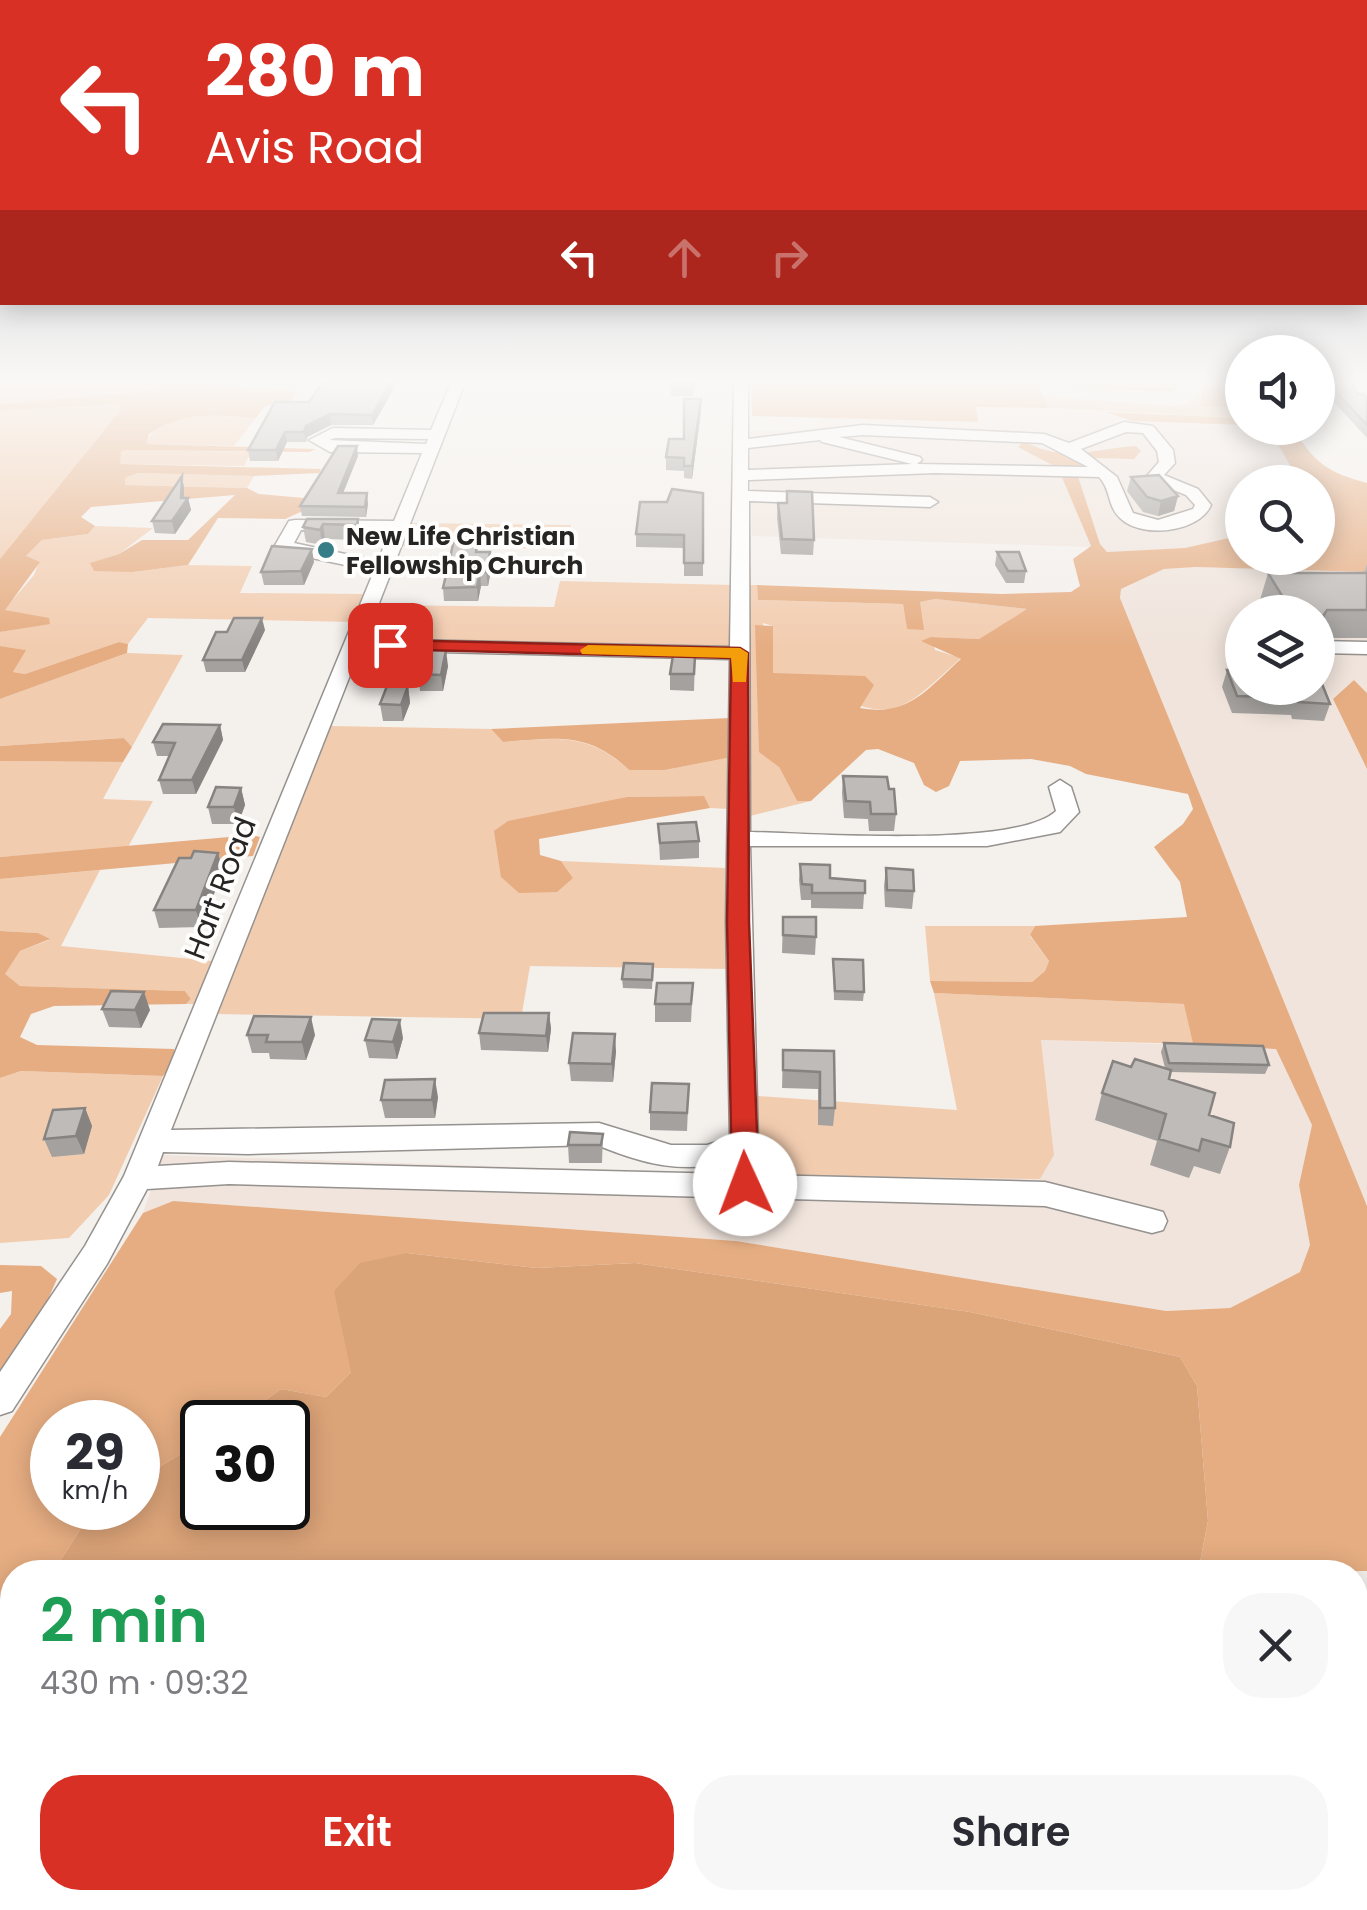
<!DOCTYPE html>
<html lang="en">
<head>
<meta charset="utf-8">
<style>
  body { margin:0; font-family:Poppins,sans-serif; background:#f7f7f7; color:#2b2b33; height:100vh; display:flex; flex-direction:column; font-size:38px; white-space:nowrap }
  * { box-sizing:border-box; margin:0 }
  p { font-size:32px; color:#7c7c81 }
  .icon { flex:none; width:55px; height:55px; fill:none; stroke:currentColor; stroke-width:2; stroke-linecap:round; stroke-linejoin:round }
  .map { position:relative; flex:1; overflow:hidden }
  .panel { position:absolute; left:0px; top:1560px; width:1368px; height:350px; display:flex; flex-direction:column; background:#fff; border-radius:40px 40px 0 0; box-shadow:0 5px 25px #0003 }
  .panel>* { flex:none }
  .guide { position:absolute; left:0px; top:0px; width:1368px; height:305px; box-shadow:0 5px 25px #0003; background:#d93025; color:#fff; overflow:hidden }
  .tools { position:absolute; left:1225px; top:335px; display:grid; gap:20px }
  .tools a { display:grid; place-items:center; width:110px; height:110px; border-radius:50%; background:#fff; box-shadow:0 5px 25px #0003; font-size:50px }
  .speed { position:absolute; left:30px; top:1400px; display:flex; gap:20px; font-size:50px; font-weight:700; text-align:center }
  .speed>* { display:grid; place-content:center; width:130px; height:130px; border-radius:50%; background:#fff; box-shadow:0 5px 25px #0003; line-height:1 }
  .speed small { font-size:25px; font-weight:400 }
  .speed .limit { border:5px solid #111; border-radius:15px; background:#fff; color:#111 }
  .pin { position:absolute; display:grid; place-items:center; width:85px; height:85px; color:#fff; margin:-42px; border-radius:20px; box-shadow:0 5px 15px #0006 }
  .me { position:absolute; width:110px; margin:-55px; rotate:358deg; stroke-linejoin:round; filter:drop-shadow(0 0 8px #0008) }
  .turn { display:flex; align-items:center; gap:35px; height:210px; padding:0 40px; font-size:45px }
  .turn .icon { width:130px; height:130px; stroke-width:2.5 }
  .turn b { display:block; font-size:70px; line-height:85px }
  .lanes { display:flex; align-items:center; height:95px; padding:0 40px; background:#0003; justify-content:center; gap:50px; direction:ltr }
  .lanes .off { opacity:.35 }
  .round { display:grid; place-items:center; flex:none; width:105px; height:105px; border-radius:40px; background:#f7f7f7 }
  .overview { display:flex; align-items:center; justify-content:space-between; height:170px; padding:0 40px }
  h1 { font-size:60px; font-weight:600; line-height:75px; color:#1e9e55 }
  .action { display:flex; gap:20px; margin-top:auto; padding:20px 40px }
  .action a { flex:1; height:115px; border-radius:40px; background:#d93025; color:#fff; font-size:40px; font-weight:600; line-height:115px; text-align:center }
  .action a+a { background:#f7f7f7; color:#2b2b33 }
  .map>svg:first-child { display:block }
  .built { fill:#f0e4dc; fill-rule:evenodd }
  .green { fill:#f2ccaf }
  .forest { fill:#e6ad82 }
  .water { fill:#dba378 }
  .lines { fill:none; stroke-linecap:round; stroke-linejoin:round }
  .minor-casing { stroke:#95918e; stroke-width:3 }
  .minor { fill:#fff; fill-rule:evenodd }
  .wall { fill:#a4a19e }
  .shaded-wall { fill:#868381 }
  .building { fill:#bfbbb8; stroke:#868381; stroke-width:2.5 }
  .route { fill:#d93025; stroke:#8d1f18; stroke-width:2.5 }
  .slow { fill:#f59e0b }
  .poi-dot { fill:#367d88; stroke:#fffefd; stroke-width:4 }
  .labels { text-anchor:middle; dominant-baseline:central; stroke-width:8; stroke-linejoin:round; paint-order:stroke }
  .far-poi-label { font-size:25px; font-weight:bold; fill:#272524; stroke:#fffefd; text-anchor:start }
  .street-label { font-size:30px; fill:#272524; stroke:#fffefd }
</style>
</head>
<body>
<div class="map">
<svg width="1367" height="1910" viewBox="0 0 1367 1910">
  <rect width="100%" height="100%" fill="#f4f0ec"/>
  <path class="built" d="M975 407 1048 408 1106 412 1132 421 1262 428 1269 430 1300 482H1242V535L1185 548 1107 552 1100 544 1075 467 1096 458 1134 459 1045 453 1024 441 1058 468 1091 547 752 536 750 431 816 429 818 418 977 422Z
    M1196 567 1367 572V693L1354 680 1333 699 1367 769V1206L1120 598 1121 589 1164 569ZM1242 612H1318V688H1242Z
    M1041 1040 1276 1048 1312 1125 1299 1185 1310 1245 1300 1272 1230 1308 1166 1311 736 1241 173 1201 143 1213 163 1155 756 1175 1054 1155Z"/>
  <path class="green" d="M0 378H163L155 389 143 393 0 404Z
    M1202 390 1200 406 1242 408V418L1048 408 1043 396 1171 406 1187 404Z
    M116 404 122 408 0 559V411Z
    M206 415 256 418 234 446 147 444C154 418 183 417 206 415Z
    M130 450 251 452 244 466 119 464 121 451Z
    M138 473 254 476 247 488 124 485 125 478Z
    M407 523 571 525 566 549 398 546Z
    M95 526 153 528 119 554 91 563 133 572 188 565 252 566 240 593 366 594 354 622 148 618 128 644 119 642 25 674 13 672 25 650 0 646V632L50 623 4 610 34 575 39 562 25 557 42 540 88 534Z
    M560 581 735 585 734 648 369 639 367 631 376 605 554 607Z
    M746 585H757L758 600 903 604 907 628 919 602 935 599 1028 609 979 639 931 637 935 650 961 658C900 713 897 724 817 690 803 684 788 675 773 673V626L763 623 779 767 797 801H811L750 816Z
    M127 653 183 655 132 747 124 738 0 746V699Z
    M330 726 491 729 503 742C556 738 588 732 629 770H665L727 758 729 809 710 808 703 796 627 797 494 832 573 878 561 861 725 868 729 969 530 966 521 1019 218 1014Z
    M0 761 123 762 103 799 153 801 128 847 0 857Z
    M100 870 61 946 212 961 195 1004H186L191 999 185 991 20 986 4 975 20 951 49 940 38 933 0 931V879Z
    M925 926H1035L1030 936 1049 961 1045 971 1032 982 930 981Z
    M934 993 1185 1004 1193 1044 1041 1040 1054 1155 1040 1179 756 1175 758 1096 957 1110Z
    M21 1071 163 1076 109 1195 69 1238 0 1243V1078Z"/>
  <path class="forest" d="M163 378H211L204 382 210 386 289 390 296 393 291 403 265 406 256 418C217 415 182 410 149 434L147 444 315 449 310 452 130 450 121 451 120 464 321 469 319 473 254 476 138 473 125 478V485L247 488 259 494 315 499 316 505 285 519 218 518 188 565 133 572 94 571 90 563 119 554 142 540H188L235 495 91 507 81 517 95 526 88 534 42 540 26 556 40 562 5 610 49 618 50 624 0 632V559L122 408 116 404 0 411V404L143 392 155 389Z
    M751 378H842L856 385 937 386 942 378H1036L1048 408 976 407 978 422 752 416Z
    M1193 378H1242V408L1200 406 1202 390Z
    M1106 412 1242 418V425L1132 421Z
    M1262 428H1294C1312 462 1329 473 1367 483V572L1196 567 1164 569 1121 589 1120 598 1367 1206V1571L1198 1572 1208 1521 1197 1386 1180 1357 970 1312 635 1263 537 1268 407 1253 351 1372 326 1397 281 1389 234 1422H202V1441L138 1480V1422H52V1508H94L53 1572H12V1638L0 1658V1437L143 1213 173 1201 736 1241 1166 1311 1230 1308 1300 1272 1310 1245 1299 1185 1312 1125 1276 1049 1193 1044 1184 1004 934 993 930 981 1032 982 1045 971 1049 961 1030 935 1035 926 1187 917 1180 882 1154 847 1183 824 1193 809 1188 794 1086 774 1070 766 1031 759 960 761 949 786 936 792 924 785 914 763 878 749 866 750 811 801H797L779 767 759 752 755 625 773 626V673L865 676 874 685 860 708C909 717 927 689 961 659L921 641 931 637 979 639 1027 609 935 599 920 602 924 630 907 629 903 604 758 600 757 585 1002 594 1071 592 1080 586 1073 559 1091 546 1058 468 1018 447 1024 441C1062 463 1093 449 1136 446L1141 451 1134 459 1096 458 1075 467 1100 544 1107 552 1185 548 1242 535V558H1318V482H1300L1270 431Z
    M119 642 128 644 127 653 0 699V646L26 650 13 672 25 674Z
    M1354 680 1367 693V769L1333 699Z
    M730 718 727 758 665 770H629C588 731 556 738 503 742L491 729Z
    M124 738 132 747 123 762 0 761V746Z
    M704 796 710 808 539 839 540 855 561 861 573 878 557 892 519 893 501 877 494 831 508 821 627 797Z
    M252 835 260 837 253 856 0 879V857Z
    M0 931 38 933 50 939 20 951 5 974 20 986 185 991 191 999 186 1004 54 1006 31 1014 20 1037 37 1045 174 1049V1061L163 1076 21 1071 0 1078Z
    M0 1265 41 1266 57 1279 40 1317 0 1372V1329L11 1314 12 1291 0 1293Z"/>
  <path class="water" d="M1066 378H1173L1179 387 1172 392 1071 387Z
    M407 1253 537 1268 635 1263 970 1312 1180 1357 1197 1386 1208 1521 1198 1572H53L94 1508H138V1480L202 1441V1508H288V1422H234L281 1389 326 1397 351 1372 334 1291 360 1263Z
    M12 1638V1898H1207L1209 1910H0V1658Z"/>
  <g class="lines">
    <defs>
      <path id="minor" d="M453 378H467L365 639 730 647 734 378H748V439L863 425 1044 434 1069 443 1124 422 1153 426 1173 450 1175 463 1164 475 1198 489 1211 505C1199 533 1141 539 1120 518 1107 506 1111 489 1099 477L935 473 748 480V491L930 497 938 502 930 507 749 501 750 832C812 833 1015 849 1056 811L1049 787 1060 780 1071 787 1079 812 1060 832 987 846H750L759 1175 1045 1182 1152 1209 1163 1212 1167 1221 1163 1230 1152 1233 1045 1206 229 1184 147 1189 107 1264 12 1411 0 1415V1372L85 1246 124 1176 374 571 283 552 274 547 289 521 295 520 394 521 422 453 330 452 309 440 333 428 431 430ZM1126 432 1143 433 1157 451 1159 462 1146 477 1148 480 1186 495 1195 505 1193 509 1158 520 1133 513 1117 477 1081 449ZM863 435 1042 443 1088 467 917 464 922 460 920 457 839 437ZM335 438 428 439 426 444 329 440ZM820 440 822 442 912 464 748 470V448ZM301 530 390 531 378 561 294 543ZM360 650 730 659 726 922 730 1138 707 1145H671L599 1123 171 1130ZM597 1145C641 1163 683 1175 730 1161V1174L229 1162 158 1166 163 1152 248 1154Z
        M1318 641 1367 642V654L1318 653Z"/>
    </defs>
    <use href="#minor" class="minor-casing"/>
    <use href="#minor" class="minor"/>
  </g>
  <path class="wall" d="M400 378 373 425H331L307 437 306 442H287L278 461H250L248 450 309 402Z
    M671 378H695L693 396H671Z
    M1318 378 1367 399V438L1330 398H1318Z
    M701 411 692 479 684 478V471L666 470V457L684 439Z
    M358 456 343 493 368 504 366 517 302 516 300 506Z
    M182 476 184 488V498H188L191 510 175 534 155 533 152 521Z
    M1131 477 1178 496 1174 511 1158 516 1143 512 1127 491Z
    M703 493V576H684V548L636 547V534L667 502Z
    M778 503 814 540 813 555 781 554 777 518Z
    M358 519 361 534 359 540 325 539 322 545 306 542 303 527Z
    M473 540V545L478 552 492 565 488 586H481L478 601H444L443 588Z
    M997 552 1026 571 1024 583H1006L995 565Z
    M314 562 304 585H264L261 572Z
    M1367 564V638H1318V612H1267L1260 600 1268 573H1364Z
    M265 630 245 672H206L203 660Z
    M695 656 694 691 670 690V674Z
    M448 666 443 691H420L418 674Z
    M1227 670 1330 704 1324 721 1292 719 1291 715 1232 713 1222 687Z
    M408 686 410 703 403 721H383L380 704Z
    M220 725 223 740 196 794H163L159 780 169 756H157L153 742Z
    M843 776 889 789 896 814 894 831H869L868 819 844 818 842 793Z
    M241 788 245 805 238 824H212L208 807Z
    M658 824 699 841V858L660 860Z
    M218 853 223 871 201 927 159 928 154 910 191 858Z
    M800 864 830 878 865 881 863 909 811 908V900H801L799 880Z
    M886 868 914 891 912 909 885 907 884 886Z
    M783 917 816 937 815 955 782 953Z
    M833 959 864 992 863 1001 834 1000Z
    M653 964 652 989 623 988 622 979Z
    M693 983 691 1022H655V1004Z
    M102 1009 150 1010 141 1028 109 1027Z
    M549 1013 551 1029 548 1052 481 1050 479 1033Z
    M247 1035H315L306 1060 270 1059 269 1053H252Z
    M403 1038 397 1059 369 1058 365 1040Z
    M1164 1043 1269 1065 1265 1074 1171 1072 1169 1079 1209 1115 1230 1147 1220 1174 1194 1166 1189 1178 1150 1165 1157 1141 1095 1120 1102 1093 1131 1067 1165 1068 1161 1052Z
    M783 1050 834 1051 835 1108 833 1126 818 1125V1089L782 1088Z
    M616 1051 613 1082 571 1081 569 1063Z
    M689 1084 687 1131 650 1130V1112Z
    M438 1097 435 1118H385L381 1100Z
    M85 1108 92 1126 84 1154 52 1157 44 1139Z
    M603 1134 602 1163H569L568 1145Z"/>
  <path class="shaded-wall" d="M393 378H400L373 425 372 415Z
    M701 399V411L692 479V466Z
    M330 414 331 425 307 437 306 442 304 432 306 426Z
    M285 432 287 442 278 461 276 450Z
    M357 446 358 456 339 503 338 493Z
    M182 476 184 488V503L188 498 191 510 175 534 172 521 181 498Z
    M367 493 368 504 366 517 365 507Z
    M1178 496 1174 511 1158 516 1161 501Z
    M358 519 361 534 359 540 357 525Z
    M323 524 325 539 322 545 320 530Z
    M312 549 314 562 304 585 301 571Z
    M490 552 492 565 488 586 486 572Z
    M480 572 481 586 478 601 477 587Z
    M1327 610 1318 638 1323 616Z
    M262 618 265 630 245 672 242 660Z
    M446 650 448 666 443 691 441 675Z
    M408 686 410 703 403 721 401 705Z
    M220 725 223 740 196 794 192 780Z
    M241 788 245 805 238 824 234 807Z
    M218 853 223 871 201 927 196 910Z
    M144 992 150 1010 141 1028 135 1010Z
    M549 1013 551 1029 548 1052 546 1036Z
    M311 1017 315 1035 306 1060 302 1042Z
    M400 1020 403 1038 397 1059 393 1042Z
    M615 1034 616 1051 613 1082 612 1064Z
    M435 1079 438 1097 435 1118 432 1100Z
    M85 1108 92 1126 84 1154 76 1136Z"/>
  <path class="building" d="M326 378H393L372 415 330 414 306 426 304 432H285L276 450H248L275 402H309Z
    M671 378H693V382H670Z
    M1318 378H1349L1357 394H1364L1367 399V425L1333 389 1318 388Z
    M684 399H701L692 466H684V458L666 457 669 439H684Z
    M338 446H357L338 493H367L365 507 300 506Z
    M1159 475 1178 496 1161 501 1147 497 1131 477Z
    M182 476 181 498H188L172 521H152Z
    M672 489 703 493V563H684V535L636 534 640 502H667Z
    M787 491 812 492 814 540 782 539 778 503H787Z
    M307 519H358L357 525 323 524 320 530 303 527Z
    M454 540H473L472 545H477L476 552H490L486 572H480L477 587 443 588Z
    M272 546 312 549 301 571 261 572Z
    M997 552H1019L1026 571H1008Z
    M1268 573H1367V610H1327L1323 616H1318V612H1292Z
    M234 618H262L242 660H203L216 632H227Z
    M423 649 446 650 441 675 418 674Z
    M673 655 695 656 694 674H670Z
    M1227 670 1242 671V688H1318V678L1320 679 1330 704 1298 702 1296 698 1237 696Z
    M387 686H408L401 705 380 704Z
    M163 724 220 725 192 780H159L175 743 153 742Z
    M843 776 887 777 889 789H894L896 814H871L870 802 846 801Z
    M216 787 241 788 234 807H208Z
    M696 822 699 841 660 843 658 824Z
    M194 851 218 853 196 910H154L179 858H191Z
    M800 864 830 865V878L865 881V893H812V885L802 884Z
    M886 868 913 870 914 891 887 890Z
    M783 917H816V937L783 935Z
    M833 959 863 960 864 992 835 991Z
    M624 963 653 964 652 980 622 979Z
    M657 983H693L691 1004H655Z
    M111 991 144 992 135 1010 102 1009Z
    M484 1013H549L546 1036 479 1033Z
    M254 1016 311 1017 302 1042H266L268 1035H247Z
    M372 1019 400 1020 393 1042 365 1040Z
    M573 1033 615 1034 612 1064 569 1063Z
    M1164 1043 1263 1046 1269 1065 1169 1063Z
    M783 1050 834 1051 835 1108H820V1072L783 1070Z
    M1135 1059 1171 1070 1169 1079 1215 1093 1209 1115 1234 1123 1230 1147 1202 1139 1199 1151 1159 1139 1166 1114 1102 1093 1113 1061 1131 1067Z
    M435 1079 432 1100H381L385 1080Z
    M652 1083 689 1084 687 1113 650 1112Z
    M85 1108 76 1136 44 1139 53 1110Z
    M570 1132 603 1134 601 1145H568Z"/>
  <linearGradient id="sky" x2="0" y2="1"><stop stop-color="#a3adbb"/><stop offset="0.59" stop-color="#faf8f6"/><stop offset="1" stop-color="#faf8f6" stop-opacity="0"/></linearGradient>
  <rect width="1367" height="646" fill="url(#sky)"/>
  <path class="route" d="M390 640 740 648 748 653 749 922 759 1184 755 1192 745 1195 736 1192 732 1184 727 922 731 658 384 649V642Z"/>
  <path class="slow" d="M588 645 740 648 748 653 746 682H733L731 658 582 654 580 650Z"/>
  <circle class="poi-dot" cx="326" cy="550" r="10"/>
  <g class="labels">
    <g class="far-poi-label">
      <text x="346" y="536">New Life Christian<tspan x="346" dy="29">Fellowship Church</tspan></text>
    </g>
    <g class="street-label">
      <text transform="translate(220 888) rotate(-69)">Hart Road</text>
    </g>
  </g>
</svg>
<div class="tools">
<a><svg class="icon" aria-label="sound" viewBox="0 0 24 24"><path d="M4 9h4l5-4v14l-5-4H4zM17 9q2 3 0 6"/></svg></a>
<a><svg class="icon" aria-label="search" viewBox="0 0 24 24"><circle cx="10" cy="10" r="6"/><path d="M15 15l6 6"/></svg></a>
<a><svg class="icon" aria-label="layers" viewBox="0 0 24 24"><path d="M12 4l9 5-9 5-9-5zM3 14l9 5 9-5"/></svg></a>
</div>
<div class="speed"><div>29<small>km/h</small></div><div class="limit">30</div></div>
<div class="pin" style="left:390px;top:645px;background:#d93025"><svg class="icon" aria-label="arrive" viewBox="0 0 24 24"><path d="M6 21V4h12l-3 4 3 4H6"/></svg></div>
<svg class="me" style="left:745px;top:1184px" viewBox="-20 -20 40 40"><circle r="19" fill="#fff"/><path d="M0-13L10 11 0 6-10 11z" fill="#d93025"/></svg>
<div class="guide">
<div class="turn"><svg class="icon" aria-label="left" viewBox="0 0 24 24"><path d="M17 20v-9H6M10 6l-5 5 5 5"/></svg><div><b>280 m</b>Avis Road</div></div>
<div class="lanes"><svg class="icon" aria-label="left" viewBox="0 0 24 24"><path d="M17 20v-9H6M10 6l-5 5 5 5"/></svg><svg class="icon off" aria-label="ahead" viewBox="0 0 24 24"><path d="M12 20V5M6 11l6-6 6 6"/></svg><svg class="icon off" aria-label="right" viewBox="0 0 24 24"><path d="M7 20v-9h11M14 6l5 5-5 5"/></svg></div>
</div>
<section class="panel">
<div class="overview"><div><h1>2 min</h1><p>430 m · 09:32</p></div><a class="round"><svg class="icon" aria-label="close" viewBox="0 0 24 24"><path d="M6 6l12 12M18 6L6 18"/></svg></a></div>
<div class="action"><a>Exit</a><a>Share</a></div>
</section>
</div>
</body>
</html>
